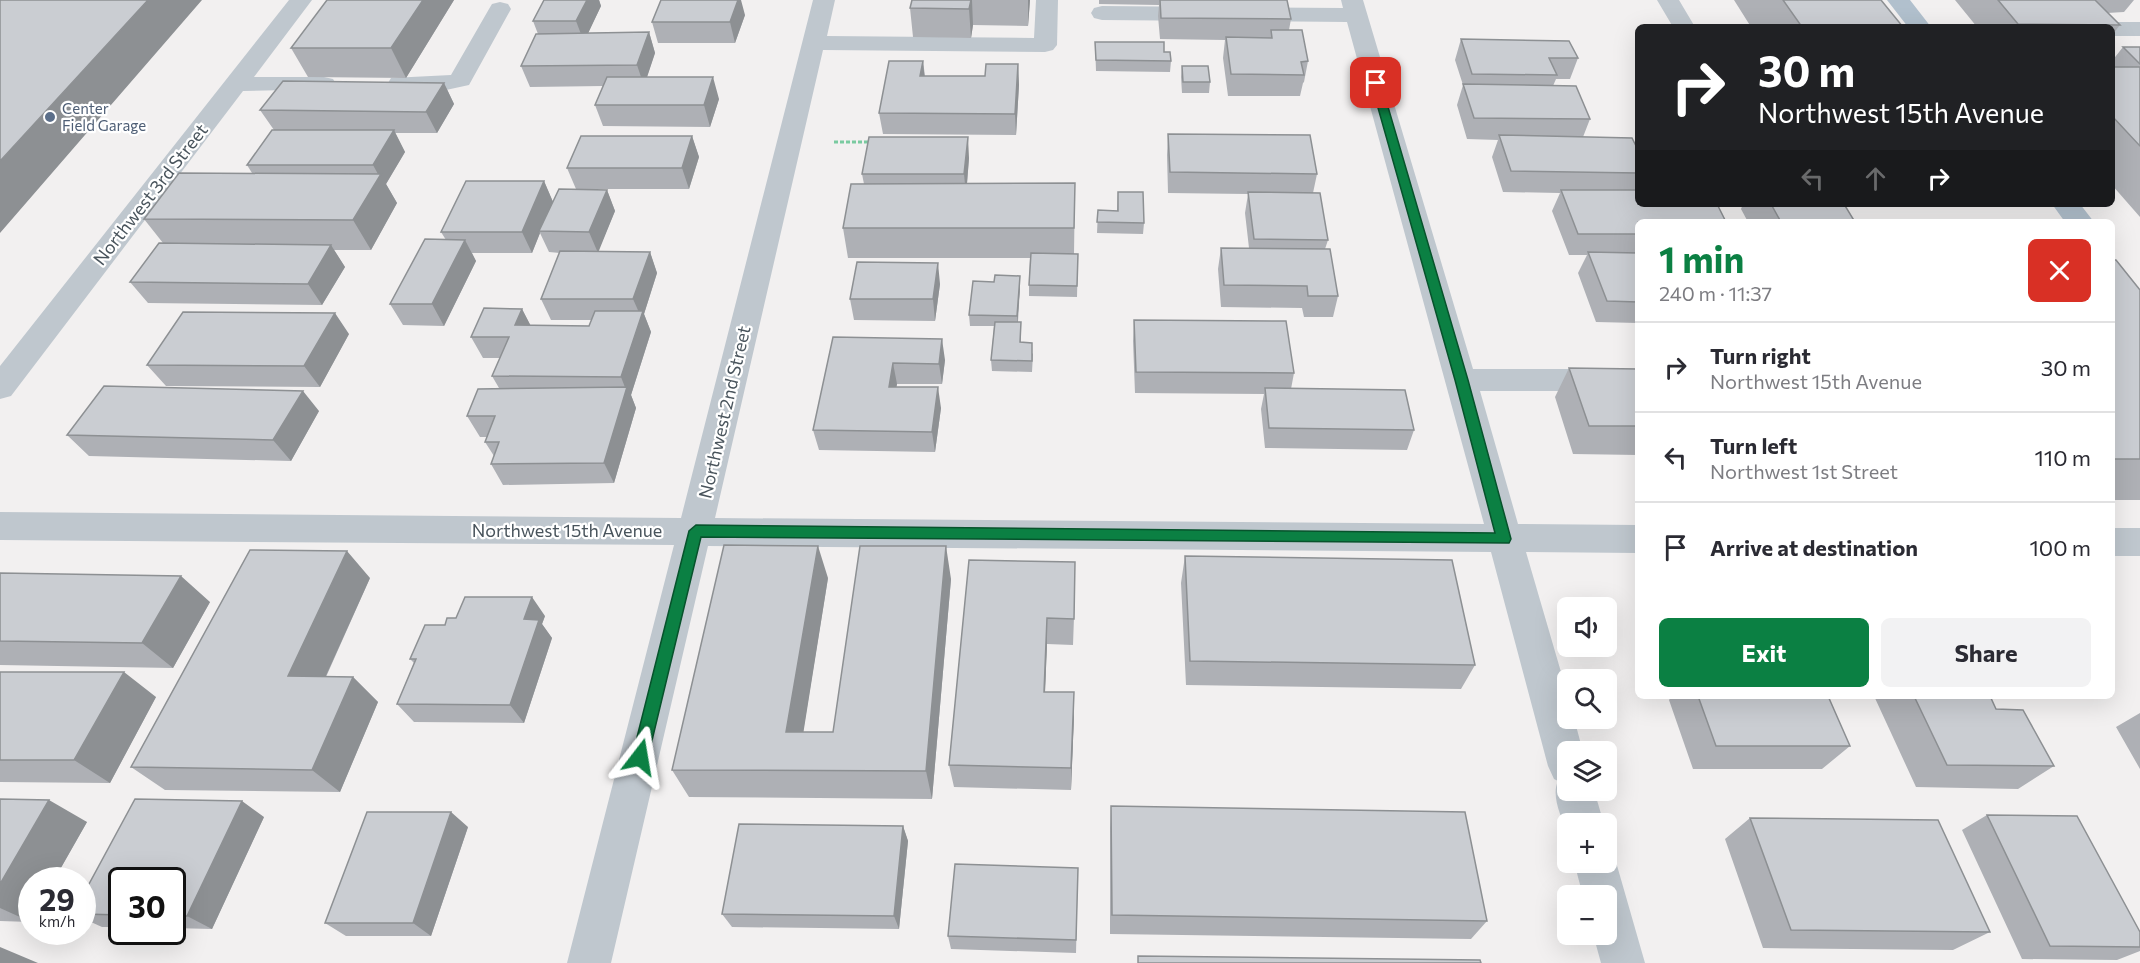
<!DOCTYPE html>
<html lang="en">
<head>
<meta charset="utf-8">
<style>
  body { margin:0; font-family:Commissioner,sans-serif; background:#f2f2f3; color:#2b2b33; height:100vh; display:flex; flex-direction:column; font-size:22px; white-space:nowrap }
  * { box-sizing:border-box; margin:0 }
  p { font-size:20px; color:#7c7c81 }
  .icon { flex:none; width:33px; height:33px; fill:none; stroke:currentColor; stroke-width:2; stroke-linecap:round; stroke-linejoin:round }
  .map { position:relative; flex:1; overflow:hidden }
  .sheet { position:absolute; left:1635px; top:219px; width:480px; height:480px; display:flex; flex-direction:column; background:#fff; border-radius:9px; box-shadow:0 6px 24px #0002 }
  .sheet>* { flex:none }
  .hud { position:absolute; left:1635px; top:24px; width:480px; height:183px; border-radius:9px; box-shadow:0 6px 24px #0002; background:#202124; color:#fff; overflow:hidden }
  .controls { position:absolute; left:1557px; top:597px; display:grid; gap:12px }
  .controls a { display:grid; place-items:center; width:60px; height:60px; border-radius:9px; background:#fff; box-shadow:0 6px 24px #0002; font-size:30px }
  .speed { position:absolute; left:18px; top:867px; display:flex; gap:12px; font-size:30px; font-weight:700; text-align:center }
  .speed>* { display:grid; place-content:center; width:78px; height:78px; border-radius:50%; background:#fff; box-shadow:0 6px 24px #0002; line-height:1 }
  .speed small { font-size:15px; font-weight:400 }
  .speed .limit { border:3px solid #111; border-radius:9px; background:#fff; color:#111 }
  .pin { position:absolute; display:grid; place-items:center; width:51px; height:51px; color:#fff; margin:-26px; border-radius:12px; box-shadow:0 3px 9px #0006 }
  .me { position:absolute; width:66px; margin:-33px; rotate:14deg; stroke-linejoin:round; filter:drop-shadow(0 0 4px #0008) }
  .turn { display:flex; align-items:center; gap:21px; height:126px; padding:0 24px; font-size:27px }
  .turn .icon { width:78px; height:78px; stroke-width:2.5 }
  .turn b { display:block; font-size:42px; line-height:51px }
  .lanes { display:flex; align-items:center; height:57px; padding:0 24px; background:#0003; justify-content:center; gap:30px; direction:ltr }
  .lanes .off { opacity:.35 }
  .round { display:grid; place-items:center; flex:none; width:63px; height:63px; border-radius:9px; background:#f2f2f3 }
  .summary { display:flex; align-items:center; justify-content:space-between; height:102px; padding:0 24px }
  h1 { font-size:36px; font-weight:700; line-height:45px; color:#0b8043 }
  .button { display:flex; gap:12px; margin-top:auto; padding:12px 24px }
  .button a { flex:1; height:69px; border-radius:9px; background:#0b8043; color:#fff; font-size:24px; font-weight:700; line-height:69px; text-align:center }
  .button a+a { background:#f2f2f3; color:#2b2b33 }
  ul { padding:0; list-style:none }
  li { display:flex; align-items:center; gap:18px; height:90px; padding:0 24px; border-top:2px solid #e1e1e2 }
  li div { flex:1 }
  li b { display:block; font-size:22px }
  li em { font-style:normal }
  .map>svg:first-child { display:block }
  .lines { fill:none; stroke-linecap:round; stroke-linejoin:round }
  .path { stroke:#7acaa0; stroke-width:3; stroke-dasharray:4 2; stroke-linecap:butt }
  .minor { fill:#bfc7ce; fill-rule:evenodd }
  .major { fill:#b1c0cd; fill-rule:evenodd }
  .wall { fill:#aeb0b5 }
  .shaded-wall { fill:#8d9093 }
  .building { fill:#cacdd2; stroke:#8d9093; stroke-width:1.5 }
  .route { fill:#0b8043; stroke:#07532c; stroke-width:1.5 }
  .service-dot { fill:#5c6f8a; stroke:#fff; stroke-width:2 }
  .labels { text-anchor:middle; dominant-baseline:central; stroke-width:4.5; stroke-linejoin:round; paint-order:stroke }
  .far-service-label { font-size:15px; fill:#4e5e75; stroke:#fff; text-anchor:start }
  .street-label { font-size:18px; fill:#49545c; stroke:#fff }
</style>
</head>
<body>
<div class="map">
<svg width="2140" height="963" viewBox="0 0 2140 963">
  <rect width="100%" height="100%" fill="#f2f0f0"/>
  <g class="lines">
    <path class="path" d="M834 142H872"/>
    <path class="minor" d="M289 0H312L254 77H324L333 79 336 84 333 89 243 91 11 396 0 399V366Z
      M813 0H835L827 36 1034 38 1036 0H1058L1057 45 1053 50 1045 52 823 50 715 518 1484 524 1347 22 1102 20 1094 18 1091 13 1094 8 1102 6 1343 8 1341 0H1363L1473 369H1638V391H1480L1518 524 1638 525V553L1526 552 1568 696V718H1574L1583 752H1568V790H1594L1604 824H1568V833C1561 817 1551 796 1558 781L1554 779 1548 766 1491 552 708 546 611 963H567L674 545 0 540V512L681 518Z
      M1657 0H1679L1695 27H1673Z
      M500 2 508 4 511 9 469 85 446 90 391 88 388 83 391 78 451 75 489 9 492 4Z
      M2112 22H2140V36H2112V27H2102Z
      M2112 528H2140V556H2112Z
      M1606 846 1616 862 1645 963H1601L1593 934H1606V896H1583L1574 862H1606Z"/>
    <path class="major" d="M1887 0H1910L1931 27H1908Z
      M2052 204H2080L2094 222H2065Z"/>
  </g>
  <path class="wall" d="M327 0H454L406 78 308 77 291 48Z
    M544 0H599L601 6 588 33 649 32 655 53 647 77 719 99 710 127 603 126 595 105 603 86 530 87 521 66 538 34 533 21Z
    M912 0H1030L1028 26 973 25 971 38 913 37 910 8Z
    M1099 0H1287L1291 19 1289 30 1308 61 1304 82 1303 83 1300 96H1228L1223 58 1225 40 1160 39 1158 16 1159 5 1099 4Z
    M1734 0H1881L1903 27H1751Z
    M1955 0H2134L2124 12 2107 13 2120 25 2112 35V27H1977Z
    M745 15 735 43H658L652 22Z
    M1461 39 1578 58 1570 79H1556L1553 86 1590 119 1583 137 1638 150V323L1596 322 1578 273 1587 255H1569L1552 211 1560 193 1503 192 1492 157 1498 140 1467 139 1457 105 1463 85 1455 60Z
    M1095 42 1164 52 1171 61 1170 72 1096 71Z
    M2123 47H2140V217L2112 185V61Z
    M923 61 925 76H985L1018 64 1019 85 1016 135 883 134 879 113Z
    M1182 66 1210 82 1209 93H1182L1181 77Z
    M444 83 454 104 437 133H395L405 152 386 184 397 203 371 250H334L345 267 322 305 148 303 130 282 163 243 144 219 252 173 247 165 274 130 260 110Z
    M1168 134 1317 174 1313 193 1328 240 1325 249 1338 296 1333 317H1304L1302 308 1221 307 1218 269 1221 248H1249L1245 213 1248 194 1168 193 1167 155Z
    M692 136 699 157 689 189H576L567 168Z
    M969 158 967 184 1075 183 1074 254H1078L1077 297 1029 296V285L1030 258H848L843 228 864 184 862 174Z
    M544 181 553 202 607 190 615 211 598 251 650 252 657 273 644 314 651 332 631 395 636 408 614 483 503 485 491 464 494 456 485 442 487 437H480L467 416 499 388 492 376 500 358H483L471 337 522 309 530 325 589 326 592 320H551L541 299 560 253 549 252 540 233 532 253H472L476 261 444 326 403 325 390 304 446 240 441 232Z
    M1118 192 1144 223 1143 234 1097 233 1098 210 1117 211Z
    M1737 204H1855L1853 206H1845L1855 222H1748L1741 209 1743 204Z
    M2112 260 2140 290V500H2112Z
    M940 284 935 321 854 320 850 299Z
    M1020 287 1018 322H1021V342L1033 354 1032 372 992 371 991 360 994 326H970L969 315Z
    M1134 320 1294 373 1291 389 1414 430 1407 450 1265 448 1261 409 1264 394 1135 393 1133 341Z
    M349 334 320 387 166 386 147 365Z
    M833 337 945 360 942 384H897L896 387 941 408 935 452 819 450 813 430Z
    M1569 368 1638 369V455L1573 454 1555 397Z
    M319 411 291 461 89 456 67 435Z
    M1185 556 1475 665 1461 689 1186 685 1181 583Z
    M969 560 1075 589 1073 645 1047 644 1045 692 1074 716 1071 790 954 787 949 765Z
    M0 573 210 602 173 668 0 665Z
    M370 578 326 677H353L378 702 340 792 165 790 131 767Z
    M828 578 803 732H833L951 579 932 799 689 797 672 770Z
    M545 616 542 624 552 638 524 723 414 722 397 704 414 663 410 659 445 625 456 618Z
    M0 672 156 697 110 783 0 782Z
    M1672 696H1828L1850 746 1822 769H1693L1669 700Z
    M1874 696H1990L1996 709 2054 766 2018 789 1916 787Z
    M2140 713V769L2116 727Z
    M0 799 87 822 54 880H32L31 922 0 921Z
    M1111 806 1487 921 1471 939 1110 934V828Z
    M1987 815 2140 932V951L2117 960 2022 959 1962 830Z
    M264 817 212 929 172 928V880H122V927H102L82 918V897Z
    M1750 818 1990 932 1953 950 1763 948 1725 839Z
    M903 826 908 841 899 929 732 927 722 914Z
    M468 827 431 936H346L325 923Z
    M1078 868 1076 953 951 949 948 936Z"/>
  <path class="shaded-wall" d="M148 0H202L0 233V161Z
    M423 0H454L406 78 391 48Z
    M587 0H599L601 6 584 42 576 21Z
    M738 0H741L745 15 735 43 730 22Z
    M971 0H972L973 25 971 38 969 9Z
    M1028 0H1030L1028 26Z
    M649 32 655 53 644 86 637 65Z
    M923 61 925 82 920 76Z
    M1018 64 1019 85 1016 135 1015 114Z
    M713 77 719 99 710 127 704 105Z
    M444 83 454 104 437 133 426 112Z
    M394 130 405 152 386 184 397 203 371 250 353 220 379 176 373 165Z
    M692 136 699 157 689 189 682 168Z
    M968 137 969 158 966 195 964 174Z
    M544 181 553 202 539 231 540 233 532 253 522 232Z
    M607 190 615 211 598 253 589 232Z
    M465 240 476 261 444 326 432 304Z
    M331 245 345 267 322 305 308 284Z
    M650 252 657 273 644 314 651 332 631 395 636 408 614 483 604 463 626 390 621 377 641 317 633 299Z
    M938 263 940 284 935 321 933 299Z
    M1020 276V287L1017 327V316Z
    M522 309 533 330 515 325Z
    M335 313 349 334 320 387 304 366Z
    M942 339 945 360 942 384 939 364Z
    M893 363 897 384 893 407 889 387Z
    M938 387 941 408 935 452 932 432Z
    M303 391 319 411 291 461 273 440Z
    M818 546 828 578 799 760 786 732Z
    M946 546 951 579 932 799 926 771Z
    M347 551 370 578 315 700 288 676Z
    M181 576 210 602 173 668 142 643Z
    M532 597 545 616 542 624 552 638 524 723 510 705 524 619Z
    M1047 618V644L1044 716V692Z
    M124 672 156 697 110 783 74 760Z
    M353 677 378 702 340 792 312 770Z
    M1074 692V716L1071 790V768Z
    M49 800 87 822 54 880H32L31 922 0 908V884Z
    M242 801 264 817 212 929 187 916Z
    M451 812 468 827 431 936 413 923Z
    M903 826 908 841 899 929 894 916Z
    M0 947 38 963H0Z"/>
  <path class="building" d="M0 0H148L0 161Z
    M327 0H423L391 48H291Z
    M544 0H587L576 21H533Z
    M661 0H738L730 22H652Z
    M912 0H971L969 9 910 8Z
    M1160 0H1287L1291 19 1161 18Z
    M1783 0H1881L1903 27H1802Z
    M1998 0H2095L2120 25 2018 24Z
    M1271 30H1302L1308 61 1301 62 1304 75 1231 74 1226 37 1272 38Z
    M649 32 637 65 521 66 536 34Z
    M1461 39 1569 41 1578 58H1549L1557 75 1472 74Z
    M1095 42H1164V52H1170L1171 61 1096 60Z
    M2123 47H2140V64Z
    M889 61H923L920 76H985L986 64H1018L1015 114 879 113Z
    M1182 66H1208L1210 82H1183Z
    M2112 67H2140V146L2112 116Z
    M607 77H713L704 105H595Z
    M283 81 444 83 426 112 260 110Z
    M1463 84 1576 86 1590 119 1474 118Z
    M272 130H394L373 165H247Z
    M1168 134 1310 135 1317 174 1170 172Z
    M1499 135 1632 138 1638 150V173L1511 171Z
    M581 136H692L682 168H567Z
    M869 137H968L964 174H862Z
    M179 173 381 174 353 220 144 219Z
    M466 181H544L522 232H441Z
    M1075 183 1074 228H843L851 184Z
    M559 189 607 190 589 232 539 231Z
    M1561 190H1638V204H1717L1726 222H1638V234H1578Z
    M1118 192H1143L1144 223 1097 222 1098 210 1118 211Z
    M1248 192 1320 193 1328 240 1254 239Z
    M1771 204H1844L1855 222H1781Z
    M425 239 465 240 432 304H390Z
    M159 243 331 245 308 284 130 282Z
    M1221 248 1330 249 1338 296H1308L1307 286 1224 285Z
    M560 251 650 252 633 299H541Z
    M1588 252 1638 253V302L1607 301Z
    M1031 253 1078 254 1077 286 1029 285Z
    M2112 260H2116L2140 290V459H2112Z
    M857 262 938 263 933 299H850Z
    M995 275 1020 276 1017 316 969 315 973 281 994 282Z
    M484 308 522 309 515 325 589 326 595 311H643L621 377 492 376 509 337H471Z
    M183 312 335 313 304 366 147 365Z
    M1134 320 1286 321 1294 373 1136 372Z
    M995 322H1021L1020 342 1032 343V361L991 360Z
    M833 337 942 339 939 364 893 363 889 387H938L932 432 813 430Z
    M1569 368 1638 369V426H1589Z
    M104 386 303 391 273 440 67 435Z
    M627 387 604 463 491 464 499 442H485L495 416H467L478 389Z
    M1265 388 1405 390 1414 430 1269 428Z
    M724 545 818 546 786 732H833L860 546H946L926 771 672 770Z
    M250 550 347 551 288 676 353 677 312 770 131 767Z
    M1185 556 1452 560 1475 665 1190 661Z
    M969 560 1075 562 1074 619 1047 618 1044 692H1074L1071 768 949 765Z
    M0 573 181 576 142 643 0 641Z
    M465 597H532L524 619 539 620 510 705 397 704 416 659H410L425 625H445L447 618H456Z
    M0 672H124L74 760H0Z
    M1698 696H1828L1850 746H1716Z
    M1914 696H1990L1996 709 2023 710 2054 766 1947 765Z
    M0 799 49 800 0 884Z
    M135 799 242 801 187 916H172V880H122V915L82 914V897Z
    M1111 806 1465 812 1487 921 1112 915Z
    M367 812H451L413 923H325Z
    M1987 815 2077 816 2140 932V947L2050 946Z
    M1750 818 1938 820 1990 932 1791 930Z
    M739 824 903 826 894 916 722 914Z
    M955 864 1078 868 1076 940 948 936Z
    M1138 956 1480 960 1481 963H1138Z"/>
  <path class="route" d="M1376 80 1381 83 1468 380 1511 539 1509 543 701 537 648 757 646 762 640 764 634 762 632 757 689 531 696 525 1495 533 1455 380 1371 83Z"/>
  <circle class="service-dot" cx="50" cy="117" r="6"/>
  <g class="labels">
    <g class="far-service-label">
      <text x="62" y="108">Center<tspan x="62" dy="17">Field Garage</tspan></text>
    </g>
    <g class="street-label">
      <text transform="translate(150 194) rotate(-52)">Northwest 3rd Street</text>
      <text transform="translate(724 412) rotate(-77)">Northwest 2nd Street</text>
      <text x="567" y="530">Northwest 15th Avenue</text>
    </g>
  </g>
</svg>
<div class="controls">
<a><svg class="icon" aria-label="sound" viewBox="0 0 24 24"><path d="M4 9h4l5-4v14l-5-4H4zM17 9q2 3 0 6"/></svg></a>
<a><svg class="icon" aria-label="search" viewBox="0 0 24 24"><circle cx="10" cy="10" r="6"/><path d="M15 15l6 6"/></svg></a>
<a><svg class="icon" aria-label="layers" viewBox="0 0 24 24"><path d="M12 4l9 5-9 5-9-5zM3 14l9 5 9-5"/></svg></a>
<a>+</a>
<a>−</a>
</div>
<div class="speed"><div>29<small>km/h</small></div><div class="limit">30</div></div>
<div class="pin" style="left:1376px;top:83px;background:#d93025"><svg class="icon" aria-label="arrive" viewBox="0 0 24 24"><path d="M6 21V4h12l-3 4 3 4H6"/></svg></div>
<svg class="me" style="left:640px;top:757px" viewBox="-20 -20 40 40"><path d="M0-17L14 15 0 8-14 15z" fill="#0b8043" stroke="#fff" stroke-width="4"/></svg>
<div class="hud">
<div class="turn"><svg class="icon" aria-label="right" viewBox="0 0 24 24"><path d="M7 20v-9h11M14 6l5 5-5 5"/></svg><div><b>30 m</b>Northwest 15th Avenue</div></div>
<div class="lanes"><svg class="icon off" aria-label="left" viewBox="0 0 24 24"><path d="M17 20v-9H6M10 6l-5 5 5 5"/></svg><svg class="icon off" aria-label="ahead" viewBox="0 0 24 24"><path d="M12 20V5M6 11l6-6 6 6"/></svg><svg class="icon" aria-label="right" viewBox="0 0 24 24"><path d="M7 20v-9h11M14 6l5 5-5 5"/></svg></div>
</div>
<section class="sheet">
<div class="summary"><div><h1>1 min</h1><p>240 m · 11:37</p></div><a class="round" style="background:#d93025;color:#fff"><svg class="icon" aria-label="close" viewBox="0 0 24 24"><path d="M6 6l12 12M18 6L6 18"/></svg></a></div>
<ul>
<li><svg class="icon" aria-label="right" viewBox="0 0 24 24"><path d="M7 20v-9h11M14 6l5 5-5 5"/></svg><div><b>Turn right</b><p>Northwest 15th Avenue</p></div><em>30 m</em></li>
<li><svg class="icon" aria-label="left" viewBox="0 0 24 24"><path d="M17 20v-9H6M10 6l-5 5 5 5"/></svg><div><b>Turn left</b><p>Northwest 1st Street</p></div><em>110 m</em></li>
<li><svg class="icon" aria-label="arrive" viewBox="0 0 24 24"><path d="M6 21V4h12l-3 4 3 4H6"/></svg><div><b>Arrive at destination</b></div><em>100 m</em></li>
</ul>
<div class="button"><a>Exit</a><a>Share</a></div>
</section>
</div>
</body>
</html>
